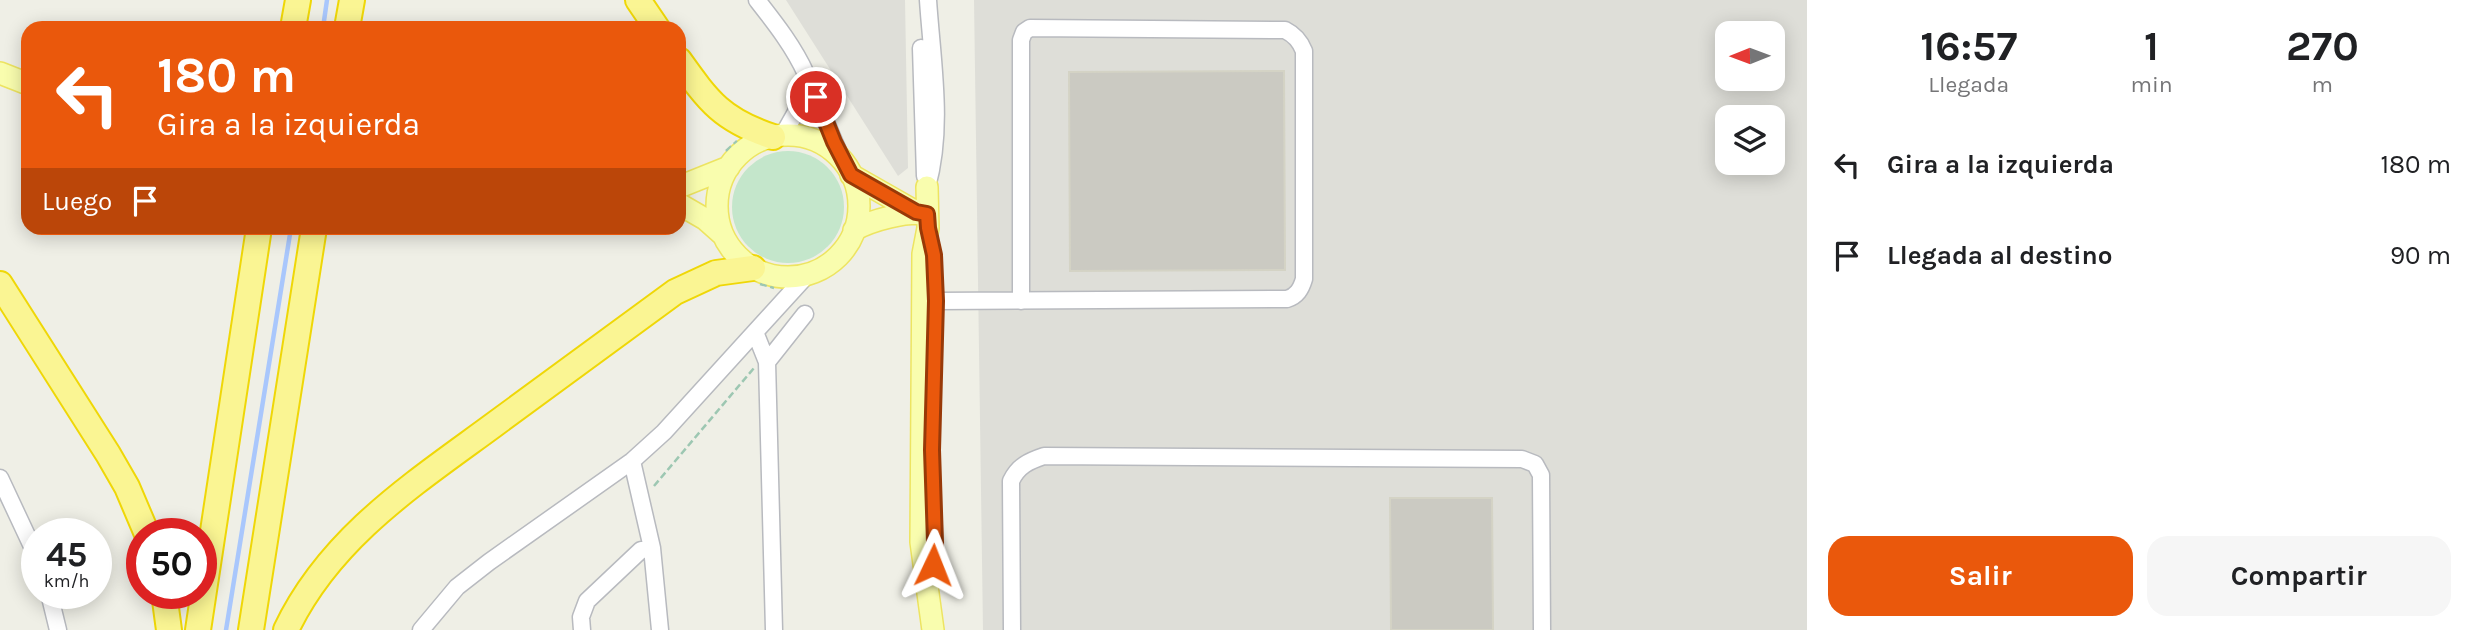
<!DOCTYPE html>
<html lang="es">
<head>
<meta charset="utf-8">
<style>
  body { margin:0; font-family:Karla,sans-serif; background:#f6f6f6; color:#202124; height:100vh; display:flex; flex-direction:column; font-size:26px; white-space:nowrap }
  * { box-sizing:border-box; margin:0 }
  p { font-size:23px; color:#757577 }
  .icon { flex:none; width:38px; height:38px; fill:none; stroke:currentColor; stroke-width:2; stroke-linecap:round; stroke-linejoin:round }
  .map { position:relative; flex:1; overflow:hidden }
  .panel { display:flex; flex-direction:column; background:#fff; width:665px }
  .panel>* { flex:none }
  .banner { position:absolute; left:21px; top:21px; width:665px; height:214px; border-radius:21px; box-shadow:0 4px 18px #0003; background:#ea580c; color:#fff; overflow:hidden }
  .needle { width:46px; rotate:269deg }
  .controls { position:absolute; left:1715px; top:21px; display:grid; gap:14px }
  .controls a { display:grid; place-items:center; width:70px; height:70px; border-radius:14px; background:#fff; box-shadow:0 4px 18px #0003; font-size:35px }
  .speed { position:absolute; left:21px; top:518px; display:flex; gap:14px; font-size:35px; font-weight:700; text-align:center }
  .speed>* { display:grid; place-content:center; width:91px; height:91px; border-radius:50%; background:#fff; box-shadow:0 4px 18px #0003; line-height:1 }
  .speed small { font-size:18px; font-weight:400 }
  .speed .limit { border:10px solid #d22; background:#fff; color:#111 }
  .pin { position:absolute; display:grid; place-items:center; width:60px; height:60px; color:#fff; margin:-30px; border:4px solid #fff; border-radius:50%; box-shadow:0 2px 7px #0007 }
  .me { position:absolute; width:77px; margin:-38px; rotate:2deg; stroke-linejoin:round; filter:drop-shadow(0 0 5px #0008) }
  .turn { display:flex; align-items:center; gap:24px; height:147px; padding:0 21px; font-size:32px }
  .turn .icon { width:91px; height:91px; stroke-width:2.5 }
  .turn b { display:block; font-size:49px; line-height:60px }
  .then { display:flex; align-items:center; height:66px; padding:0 21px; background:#0003; gap:14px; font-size:26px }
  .eta { display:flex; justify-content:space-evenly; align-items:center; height:119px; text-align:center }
  .eta b { font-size:42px; font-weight:700; line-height:49px }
  .cta { display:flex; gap:14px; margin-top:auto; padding:14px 21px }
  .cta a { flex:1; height:80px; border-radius:21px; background:#ea580c; color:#fff; font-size:28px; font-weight:700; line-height:80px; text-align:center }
  .cta a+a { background:#f6f6f6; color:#202124 }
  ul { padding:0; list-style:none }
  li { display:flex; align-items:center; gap:21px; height:91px; padding:0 21px }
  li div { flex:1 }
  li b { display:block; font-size:26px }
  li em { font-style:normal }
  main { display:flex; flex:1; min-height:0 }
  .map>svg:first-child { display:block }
  .industrial { fill:#deded8; fill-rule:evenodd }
  .green { fill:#c4e6cb }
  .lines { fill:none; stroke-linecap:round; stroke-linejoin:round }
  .stream { stroke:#a9c7fc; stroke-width:4.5 }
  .building { fill:#cbcac2; stroke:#d4d3c5; stroke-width:2 }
  .minor-casing { stroke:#b8babf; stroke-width:19 }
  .major-casing { stroke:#ede461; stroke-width:24 }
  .highway-casing { stroke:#efd707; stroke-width:28 }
  .path { stroke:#9dc7b2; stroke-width:2.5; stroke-dasharray:7 3.5; stroke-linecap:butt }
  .minor { stroke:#fff; stroke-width:16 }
  .major { stroke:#f9fdae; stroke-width:21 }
  .highway { stroke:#faf593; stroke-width:24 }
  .route-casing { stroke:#983908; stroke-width:18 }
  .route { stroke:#ea580c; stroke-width:12 }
</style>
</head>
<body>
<main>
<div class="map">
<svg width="1807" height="630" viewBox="0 0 1807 630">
  <rect width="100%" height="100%" fill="#efefe6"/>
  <path class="industrial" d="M786 0H905L908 168 898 176Z
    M974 0H1807V630H983ZM1727 33H1773V79H1727ZM1727 117H1773V163H1727Z"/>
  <path class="green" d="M732 207a56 56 0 1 1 112 0a56 56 0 1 1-112 0Z"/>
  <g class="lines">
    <path class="stream" d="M323 28 327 0
      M226 630 291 228"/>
  </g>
  <path class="building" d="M1284 71 1285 270 1070 271 1069 72Z
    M1390 498H1492L1493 630H1391Z"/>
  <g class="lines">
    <defs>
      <path id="minor" d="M757 0C775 23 794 47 806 74 820 104 830 136 845 165
        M921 48 925 176
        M783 135 800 105 806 76
        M927 187C944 127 932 61 928 0
        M936 301 1287 299C1297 296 1301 289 1304 279V51C1300 41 1295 35 1285 30L1030 28 1024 32 1021 40V301
        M755 332 767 362 774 630
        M767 362 805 314
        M632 461 652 548 660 630
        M0 478 37 557
        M49 593 58 630
        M421 630 457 587 489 562 632 461 664 432 807 275
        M582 630 581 617 587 601 641 550 652 548
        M1012 630 1011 481C1018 466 1029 461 1044 456L1522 459 1535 464 1541 475 1542 630"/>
      <path id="major" d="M0 73 28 84
        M717 206a71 71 0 1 1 142 0a71 71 0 1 1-142 0Z
        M851 175 916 212
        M679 187 729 167
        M927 187 928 228 923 254 921 542 933 630
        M679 204 705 219 723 235
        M854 230C872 220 906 211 927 214"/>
      <path id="highway" d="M638 0 657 28
        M293 28 298 0
        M347 28 352 0
        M679 60C709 102 722 120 773 137
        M0 284 108 454 127 487 147 534
        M164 593 169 630
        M198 630 259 228
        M251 630 314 228
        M286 630C330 537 415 483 495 424 555 380 615 336 675 292L716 273 753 268"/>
    </defs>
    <use href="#minor" class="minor-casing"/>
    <use href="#major" class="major-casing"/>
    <use href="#highway" class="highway-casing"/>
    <path class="path" d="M726 151 737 141
      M760 284 774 288
      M654 486 754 368"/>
    <use href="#minor" class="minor"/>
    <use href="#major" class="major"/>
    <use href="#highway" class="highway"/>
  </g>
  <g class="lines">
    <defs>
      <path id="route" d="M816 97 834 142 851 175 916 212 927 214 928 228 934 255 936 301 932 450 935 542 933 565"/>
    </defs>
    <use href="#route" class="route-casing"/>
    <use href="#route" class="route"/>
  </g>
</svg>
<div class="controls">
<a><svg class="needle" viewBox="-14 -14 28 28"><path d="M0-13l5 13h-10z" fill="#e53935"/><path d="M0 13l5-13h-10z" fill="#757577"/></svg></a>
<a><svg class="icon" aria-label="layers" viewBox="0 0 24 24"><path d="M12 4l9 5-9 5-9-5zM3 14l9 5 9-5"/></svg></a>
</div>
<div class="speed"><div>45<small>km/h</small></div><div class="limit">50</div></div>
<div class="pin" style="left:816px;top:97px;background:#d93025"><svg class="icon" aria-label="arrive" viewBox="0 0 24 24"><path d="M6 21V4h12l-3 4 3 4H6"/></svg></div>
<svg class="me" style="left:933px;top:565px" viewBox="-20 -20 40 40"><path d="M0-17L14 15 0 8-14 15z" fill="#ea580c" stroke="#fff" stroke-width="4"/></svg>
<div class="banner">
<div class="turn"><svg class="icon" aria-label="left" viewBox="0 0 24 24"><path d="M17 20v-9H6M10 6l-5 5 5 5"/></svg><div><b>180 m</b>Gira a la izquierda</div></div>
<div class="then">Luego<svg class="icon" aria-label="arrive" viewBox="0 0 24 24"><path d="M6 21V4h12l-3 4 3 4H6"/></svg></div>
</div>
</div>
<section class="panel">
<div class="eta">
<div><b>16:57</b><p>Llegada</p></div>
<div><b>1</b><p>min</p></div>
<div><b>270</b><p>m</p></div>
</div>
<ul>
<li><svg class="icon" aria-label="left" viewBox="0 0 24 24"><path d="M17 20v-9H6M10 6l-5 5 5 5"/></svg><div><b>Gira a la izquierda</b></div><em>180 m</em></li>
<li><svg class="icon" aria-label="arrive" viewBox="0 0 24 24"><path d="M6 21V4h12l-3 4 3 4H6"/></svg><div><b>Llegada al destino</b></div><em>90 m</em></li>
</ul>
<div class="cta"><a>Salir</a><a>Compartir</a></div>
</section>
</main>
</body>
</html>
